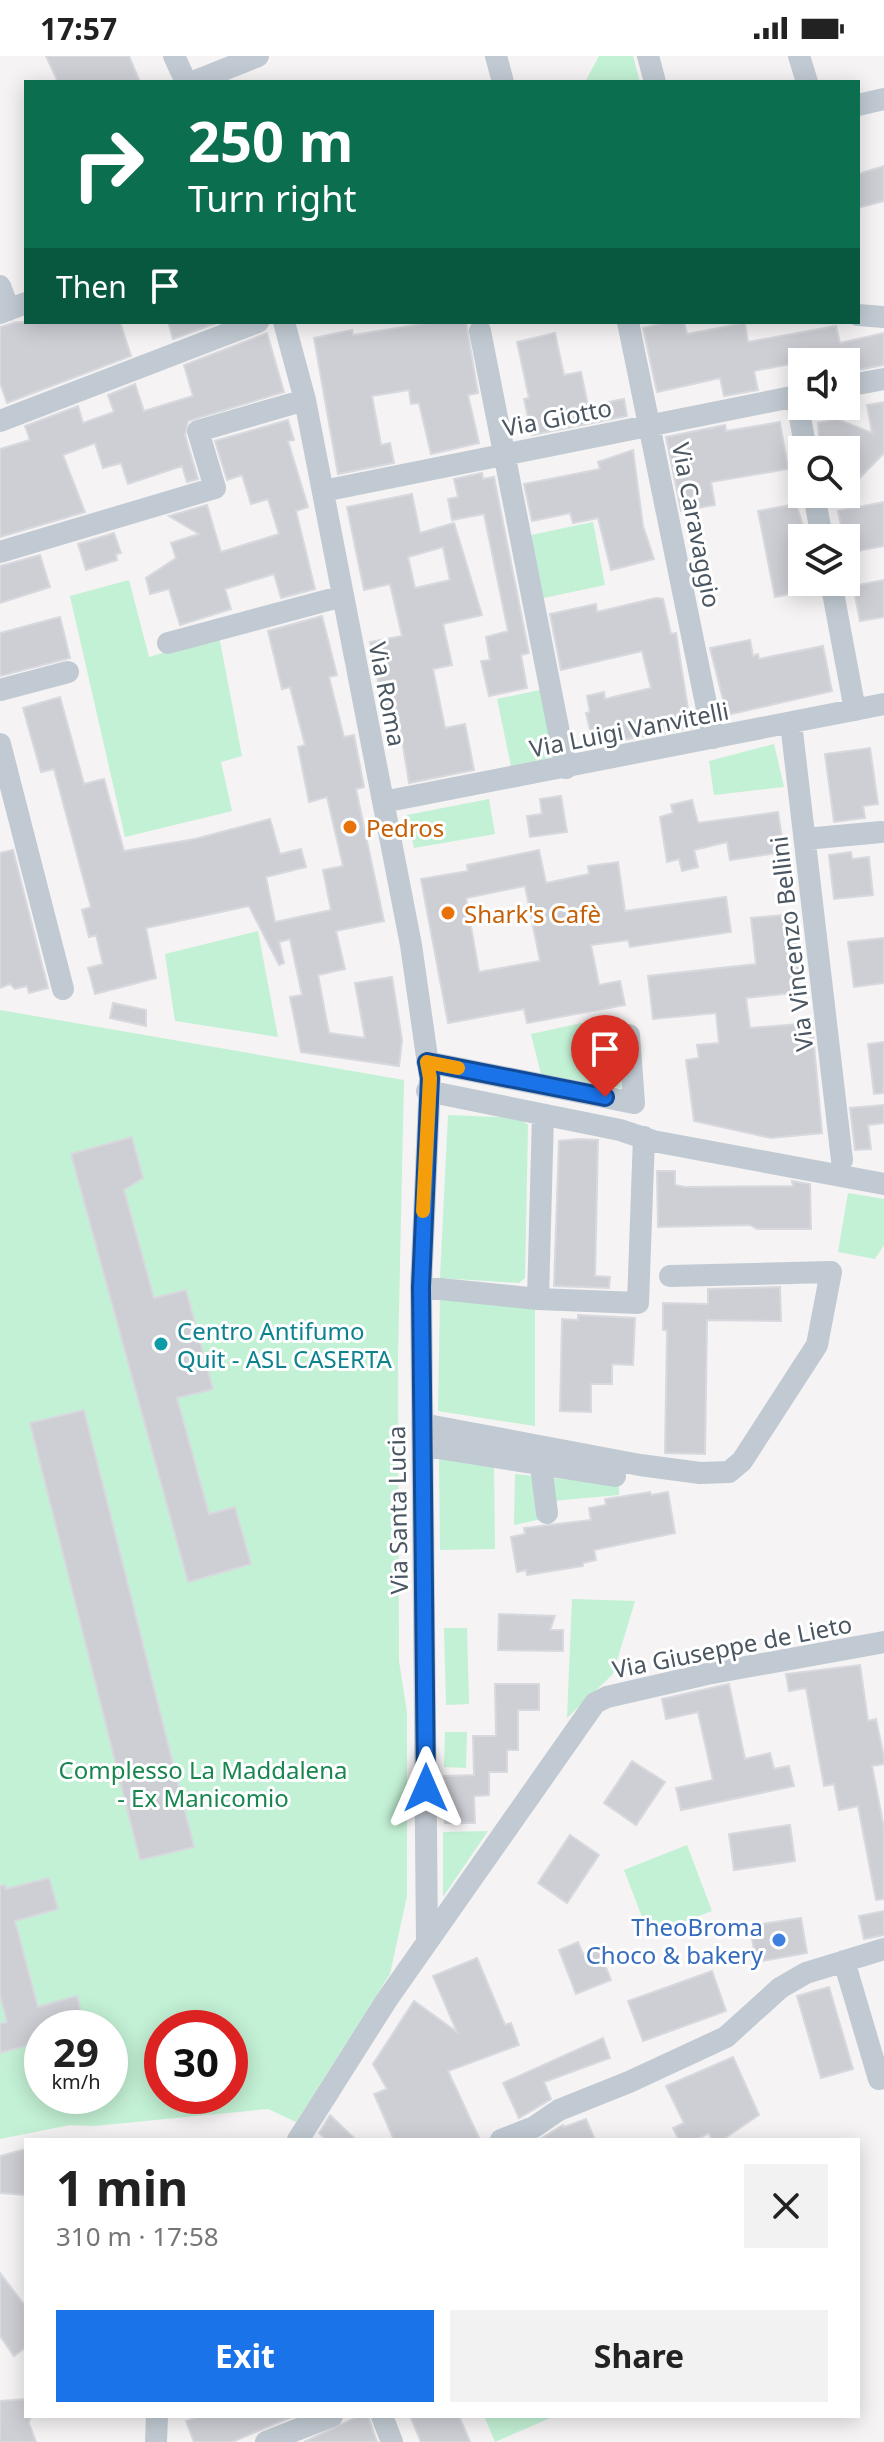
<!DOCTYPE html>
<html lang="en">
<head>
<meta charset="utf-8">
<style>
  body { margin:0; font-family:"Noto Sans",sans-serif; background:#f2f2f2; color:#222; height:100vh; display:flex; flex-direction:column; font-size:30px; white-space:nowrap }
  * { box-sizing:border-box; margin:0 }
  p { font-size:26px; color:#767676 }
  .icon { flex:none; width:44px; height:44px; fill:none; stroke:currentColor; stroke-width:2; stroke-linecap:round; stroke-linejoin:round }
  .map { position:relative; flex:1; overflow:hidden }
  .panel { position:absolute; left:24px; top:2082px; width:836px; height:280px; display:flex; flex-direction:column; background:#fff; border-radius:0px; box-shadow:0 4px 20px #0003 }
  .panel>* { flex:none }
  .guide { position:absolute; left:24px; top:24px; width:836px; height:244px; border-radius:0px; box-shadow:0 4px 20px #0003; background:#0b6e4f; color:#fff; overflow:hidden }
  .controls { position:absolute; left:788px; top:292px; display:grid; gap:16px }
  .controls a { display:grid; place-items:center; width:72px; height:72px; border-radius:0px; background:#fff; box-shadow:0 4px 20px #0003; font-size:40px }
  .speed { position:absolute; left:24px; top:1954px; display:flex; gap:16px; font-size:40px; font-weight:700; text-align:center }
  .speed>* { display:grid; place-content:center; width:104px; height:104px; border-radius:50%; background:#fff; box-shadow:0 4px 20px #0003; line-height:1 }
  .speed small { font-size:20px; font-weight:400 }
  .speed .limit { border:12px solid #d22; background:#fff; color:#111 }
  .pin { position:absolute; display:grid; place-items:center; width:68px; height:68px; color:#fff; margin:-82px -34px; border-radius:50% 50% 50% 0; rotate:-45deg; box-shadow:0 0 8px #0007 }
  .pin .icon { rotate:45deg }
  .me { position:absolute; width:88px; margin:-44px; rotate:0deg; stroke-linejoin:round; filter:drop-shadow(0 0 6px #0008) }
  .turn { display:flex; align-items:center; gap:28px; height:168px; padding:0 32px; font-size:36px }
  .turn .icon { width:104px; height:104px; stroke-width:2.5 }
  .turn b { display:block; font-size:56px; line-height:68px }
  .then { display:flex; align-items:center; height:76px; padding:0 32px; background:#0003; gap:16px; font-size:30px }
  .round { display:grid; place-items:center; flex:none; width:84px; height:84px; border-radius:0px; background:#f2f2f2 }
  .overview { display:flex; align-items:center; justify-content:space-between; height:136px; padding:0 32px }
  h1 { font-size:48px; font-weight:700; line-height:60px }
  .button { display:flex; gap:16px; margin-top:auto; padding:16px 32px }
  .button a { flex:1; height:92px; border-radius:0px; background:#1a73e8; color:#fff; font-size:32px; font-weight:700; line-height:92px; text-align:center }
  .button a+a { background:#f2f2f2; color:#222 }
  .status { display:flex; justify-content:space-between; align-items:center; height:56px; padding:0 40px; background:#fff; direction:ltr }
  .status svg { height:22px; fill:currentColor }
  .map>svg:first-child { display:block }
  .green { fill:#c3f1d5; fill-rule:evenodd }
  .building { fill:#cdcfd5; stroke:#d7d9de; stroke-width:2; fill-rule:evenodd }
  .lines { fill:none; stroke-linecap:round; stroke-linejoin:round }
  .street { stroke:#c1cad2; stroke-width:22 }
  .route-casing { stroke:#114b97; stroke-width:20 }
  .route { stroke:#1a73e8; stroke-width:14 }
  .slow { stroke:#f59e0b; stroke-width:14 }
  .food-dot { fill:#e8710a; stroke:#fff; stroke-width:3 }
  .culture-dot { fill:#0f9aa8; stroke:#fff; stroke-width:3 }
  .shop-dot { fill:#3f7fe0; stroke:#fff; stroke-width:3 }
  .labels { text-anchor:middle; dominant-baseline:central; stroke-width:6; stroke-linejoin:round; paint-order:stroke }
  .street-label { font-size:24px; fill:#4a5661; stroke:#fff }
  .food-label { font-size:24px; fill:#c56008; stroke:#fff; text-anchor:start }
  .culture-label { font-size:24px; fill:#0d838f; stroke:#fff; text-anchor:start }
  .park-label { font-size:24px; fill:#17864f; stroke:#fff }
  .shop-label { font-size:24px; fill:#366cbe; stroke:#fff; text-anchor:end }
</style>
</head>
<body>
<div class="status"><b>17:57</b><svg viewBox="0 0 49 12"><path d="M0 12V9h3v3zM5 12V6h3v6zM10 12V3h3v9zM15 12V0h3v12zM26 1h20v11H26zM47 4h2v5h-2z"/></svg></div>
<div class="map">
<svg width="884" height="2386" viewBox="0 0 884 2386">
  <rect width="100%" height="100%" fill="#f5f3f3"/>
  <path class="green" d="M599 0H633L640 26H585Z
    M593 466 605 529 539 543 531 479Z
    M129 524 149 601 219 580 242 700 221 706 232 755 125 781 70 540Z
    M540 634 554 701 511 710 497 643Z
    M774 688 784 731 714 739 709 705Z
    M489 743 495 778 414 792 407 759Z
    M258 875 278 981 175 965 165 898Z
    M0 954 404 1024 398 1300 399 1605 407 1657V1840L390 1918 296 2066 268 2053 94 2070 70 2069 0 2083ZM42 1972H110V2040H42ZM162 1972H230V2040H162Z
    M614 960 621 1032 541 1018 531 978Z
    M448 1059 519 1062 528 1069 525 1222 519 1227 440 1222Z
    M848 1137 884 1143V1189L875 1203 838 1196Z
    M440 1241 535 1251V1370L438 1355Z
    M439 1400 494 1411 495 1493 440 1494Z
    M515 1418 619 1429V1439L541 1446 542 1463 514 1469Z
    M572 1543 635 1545 613 1618 567 1662Z
    M444 1572H467L469 1648 446 1649Z
    M445 1676H467L466 1712 444 1711Z
    M488 1775 443 1841V1776Z
    M687 1789 712 1855 649 1879 624 1814Z
    M484 2360H555L495 2386Z"/>
  <path class="building" d="M46 0H129L140 26H58Z
    M884 110V145L858 152V118Z
    M16 266H120L131 300 7 347 0 327V271Z
    M168 266H219L173 283Z
    M435 266H466L478 337 468 339 479 387 431 398 419 347 411 348 409 334 372 340 381 389 390 387 394 407 338 418 314 282 352 274 353 279Z
    M668 266H684L687 278 745 267 748 286 836 270 840 287 884 277V309L846 316V306H801L754 315 758 334 724 340 720 322 657 336 643 272Z
    M267 277 284 336 188 365 185 379 198 423 187 426 182 410 128 428 121 407 103 412 95 387 63 399 85 456 0 481V393L30 384 25 370 78 350 83 367 114 356 108 339 135 328 144 355 193 340 184 309Z
    M555 277 564 319 581 316 588 350 624 343 627 360 532 379 524 343 529 342 517 286Z
    M884 346V397L846 436V394H820L818 367 837 363 872 377 867 349Z
    M288 364 294 384 288 385 308 451 296 455 315 533 281 542 274 518 225 533 231 553 180 569 169 533 150 538 146 522 176 502 171 487 199 478 169 460 207 449 221 496 279 478 268 443 251 448 242 419 227 424 215 385Z
    M780 366 788 413 711 426 715 449 681 455 666 381 725 369 726 375Z
    M633 394 643 470 654 503 611 514 598 462 573 467 570 457 532 465 524 428 600 413 598 406Z
    M482 417 483 423 494 421 529 597 521 599 527 632 489 640 481 605 490 604 486 581 508 575 484 458 452 464 448 443 458 441 454 423Z
    M412 438 420 477 454 467 482 559 443 568 452 609 433 613 445 672 465 668 474 714 409 727 400 671 388 673 370 586 402 580 390 528 364 534 347 451ZM443 491 450 524 415 532 408 501Z
    M884 446V490L847 497 838 455Z
    M796 448 807 482H802V531L794 532 795 537 775 541 758 455Z
    M114 477 121 497 116 498 117 504 86 514 78 488Z
    M40 499 50 531 0 547V510Z
    M884 524V561L860 565 853 530Z
    M656 542 663 543 671 578 676 577 691 672 605 687 604 683 593 686 586 657 590 656 587 640 604 636 605 643 651 632 642 595 561 614 550 558 596 548 597 556Z
    M322 560 337 619 329 621 344 681 354 679 364 731 356 733 384 865 336 875 345 913 318 919 329 977 365 982 355 927 392 921 402 984 399 1010 301 996 290 941 302 939 290 883 279 886 284 907 279 909 249 850 146 872 156 922 95 938 88 912 103 908 96 879 89 881 82 854 91 851 54 713 41 716 23 652 60 641 84 728 104 723 124 795 195 783 270 763 280 798 301 793 306 811 266 821 275 866 331 854 323 814 343 810 327 741 309 746 298 691 305 689 290 631 282 633 268 575Z
    M60 561 70 602 0 620V577Z
    M750 584 753 600 758 598 759 603 823 590 832 635 727 659 710 592Z
    M870 692 878 748 863 750 865 762 834 766 825 698Z
    M561 740 567 776 530 781 527 760 542 758 540 743Z
    M692 744 698 767 778 756 784 796 730 804 727 786 694 794 698 811 682 815 679 803 667 806 660 761 673 757 671 749Z
    M13 794 48 932 29 937 27 930 15 933 10 928 0 932V797Z
    M539 794 546 827 589 818 588 810 618 806 625 855 726 841 731 876 630 891 628 884 591 889 599 929 620 925 625 949 527 967 524 953 448 967 421 823 468 815 467 809ZM525 830 540 905 479 916 466 842Z
    M851 796 852 803 869 801 873 839 834 843 829 799Z
    M793 858 801 936 746 942 750 972 812 967 822 1077 771 1082 694 1065 686 1004 699 1002 697 989 719 987 716 957 653 963 648 920 756 908 751 862Z
    M884 882V927L854 931 848 886Z
    M113 947 146 954V970L110 962Z
    M884 986V1037L874 1038 868 988Z
    M884 1049V1067L868 1069 871 1093 855 1094 850 1052Z
    M132 1081 143 1122 124 1134 154 1242 186 1234 213 1333 177 1342 209 1458 235 1451 251 1508 188 1526 71 1098Z
    M579 1083 598 1084 595 1220 610 1221 609 1232 554 1230 559 1085Z
    M657 1115H675V1129L685 1131 793 1130 792 1125 810 1128 811 1173H757L750 1169 658 1171Z
    M780 1231 781 1265 707 1264 705 1398 665 1397 667 1274H663V1247L708 1248V1233Z
    M578 1259 635 1262 633 1309 612 1308V1328H591V1356L560 1355 562 1263 578 1264Z
    M84 1354 194 1791 140 1804 30 1367Z
    M650 1436 651 1439 668 1436 675 1477 594 1494 596 1504 583 1507V1510L527 1519 526 1514 517 1516 511 1481 525 1478 524 1472 591 1464 589 1452 606 1449 605 1443Z
    M499 1558 555 1560 550 1574H563V1595L498 1594Z
    M860 1609 868 1665 876 1663 884 1701V1708L872 1710 884 1772V1843L876 1844 858 1750 839 1754 834 1728 824 1730 806 1632 789 1635 786 1618Z
    M495 1628H539V1654H518V1694H507V1716H489V1739L474 1740 475 1767H445L444 1720 474 1719 473 1680H496Z
    M729 1628 745 1703 770 1697 774 1713 789 1710 794 1730 681 1754 676 1732 713 1724 698 1656 666 1663 662 1643Z
    M632 1705 665 1726 636 1769 604 1747Z
    M790 1769 795 1805 734 1814 729 1778Z
    M570 1779 599 1799 567 1847 538 1827Z
    M49 1822 58 1853 15 1865 38 1951 77 1940 85 1972H42V1985L0 1997V1968L7 1966 0 1940V1830L5 1829 6 1833Z
    M884 1855V1879L864 1883 859 1860Z
    M801 1862 807 1897 756 1906 750 1870Z
    M578 1886 583 1898 598 1892 611 1924 576 1938 559 1894Z
    M477 1902 505 1969 511 1967 519 1989 448 2015 480 2084H394L374 2038 387 2033 373 2008 414 1945 457 1976 433 1920Z
    M712 1915 726 1955 643 1985 628 1945Z
    M829 1931 853 2013 821 2022 797 1940Z
    M603 1982 610 2002 544 2026 551 2043 519 2062 503 2027Z
    M733 2001 759 2059 722 2084H712L709 2077 695 2084H679L673 2072 684 2067 666 2030Z
    M330 2059 356 2084H326L319 2077Z
    M586 2063 595 2084H539L563 2069 564 2071Z
    M26 2093V2139L0 2137V2100Z
    M0 2217 26 2251V2291L14 2300 0 2280Z
    M26 2343V2360H31L29 2367 36 2386H0V2345Z
    M200 2360H291V2361L232 2386H194L186 2365Z
    M359 2360H368L377 2386H304Z
    M410 2360H459L470 2386H421Z"/>
  <g class="lines">
    <path class="street" d="M174 0 186 26
      M496 0 503 26
      M648 0 655 26
      M799 0 807 26
      M193 26 258 0
      M858 49 884 43
      M0 230 9 254
      M0 257 26 247
      M858 259 884 261
      M284 266 305 344 411 889 430 1022 421 1231 427 1886
      M628 266 713 682
      M480 275 566 712
      M846 330 884 323
      M796 340 806 394
      M0 365 258 266
      M323 435 802 339
      M814 438 822 482
      M0 496 215 432 198 375 305 344
      M831 526 855 654
      M168 587 343 540
      M0 634 68 616
      M791 667 842 1104
      M0 688 63 933
      M383 746 884 648
      M805 783 881 776
      M427 1006 634 1047 629 979
      M427 1035 620 1074 653 1085 884 1128
      M421 1231 538 1243 638 1247 644 1081
      M538 1243 543 1059
      M422 1368 640 1409 700 1417 729 1416 742 1405 817 1289 831 1216 670 1220
      M432 1391 615 1420
      M541 1410 547 1457
      M844 1905 879 2023 884 2022
      M298 2084 386 1945 595 1647 607 1641 707 1618 884 1586
      M501 2084 534 2071 559 2054 629 2026 726 1981 780 1932 806 1917 884 1893
      M382 2360 392 2386
      M156 2386 157 2360
      M266 2386 332 2360"/>
  </g>
  <g class="lines">
    <defs>
      <path id="route" d="M426 1732 421 1231 430 1022 427 1006 605 1041"/>
    </defs>
    <use href="#route" class="route-casing"/>
    <use href="#route" class="route"/>
    <path class="slow" d="M423 1155 430 1022 427 1006 458 1012"/>
  </g>
  <g class="food-dot">
    <circle cx="350" cy="771" r="8"/>
    <circle cx="448" cy="857" r="8"/>
  </g>
  <circle class="culture-dot" cx="161" cy="1288" r="8"/>
  <circle class="shop-dot" cx="779" cy="1884" r="8"/>
  <g class="labels">
    <g class="street-label">
      <text transform="translate(557 361) rotate(-11)">Via Giotto</text>
      <text transform="translate(697 469) rotate(79)">Via Caravaggio</text>
      <text transform="translate(388 638) rotate(79)">Via Roma</text>
      <text transform="translate(629 673) rotate(-11)">Via Luigi Vanvitelli</text>
      <text transform="translate(791 888) rotate(-97)">Via Vincenzo Bellini</text>
      <text transform="translate(397 1454) rotate(-91)">Via Santa Lucia</text>
      <text transform="translate(732 1590) rotate(-11)">Via Giuseppe de Lieto</text>
    </g>
    <g class="food-label">
      <text x="366" y="771">Pedros</text>
      <text x="464" y="857">Shark's Cafè</text>
    </g>
    <g class="culture-label">
      <text x="177" y="1274">Centro Antifumo<tspan x="177" dy="28">Quit - ASL CASERTA</tspan></text>
    </g>
    <g class="park-label">
      <text x="203" y="1713">Complesso La Maddalena<tspan x="203" dy="28">- Ex Manicomio</tspan></text>
    </g>
    <g class="shop-label">
      <text x="763" y="1870">TheoBroma<tspan x="763" dy="28">Choco &amp; bakery</tspan></text>
    </g>
  </g>
</svg>
<div class="controls">
<a><svg class="icon" aria-label="sound" viewBox="0 0 24 24"><path d="M4 9h4l5-4v14l-5-4H4zM17 9q2 3 0 6"/></svg></a>
<a><svg class="icon" aria-label="search" viewBox="0 0 24 24"><circle cx="10" cy="10" r="6"/><path d="M15 15l6 6"/></svg></a>
<a><svg class="icon" aria-label="layers" viewBox="0 0 24 24"><path d="M12 4l9 5-9 5-9-5zM3 14l9 5 9-5"/></svg></a>
</div>
<div class="speed"><div>29<small>km/h</small></div><div class="limit">30</div></div>
<div class="pin" style="left:605px;top:1041px;background:#d93025"><svg class="icon" aria-label="arrive" viewBox="0 0 24 24"><path d="M6 21V4h12l-3 4 3 4H6"/></svg></div>
<svg class="me" style="left:426px;top:1732px" viewBox="-20 -20 40 40"><path d="M0-17L14 15 0 8-14 15z" fill="#1a73e8" stroke="#fff" stroke-width="4"/></svg>
<div class="guide">
<div class="turn"><svg class="icon" aria-label="right" viewBox="0 0 24 24"><path d="M7 20v-9h11M14 6l5 5-5 5"/></svg><div><b>250 m</b>Turn right</div></div>
<div class="then">Then<svg class="icon" aria-label="arrive" viewBox="0 0 24 24"><path d="M6 21V4h12l-3 4 3 4H6"/></svg></div>
</div>
<section class="panel">
<div class="overview"><div><h1>1 min</h1><p>310 m · 17:58</p></div><a class="round"><svg class="icon" aria-label="close" viewBox="0 0 24 24"><path d="M6 6l12 12M18 6L6 18"/></svg></a></div>
<div class="button"><a>Exit</a><a>Share</a></div>
</section>
</div>
</body>
</html>
